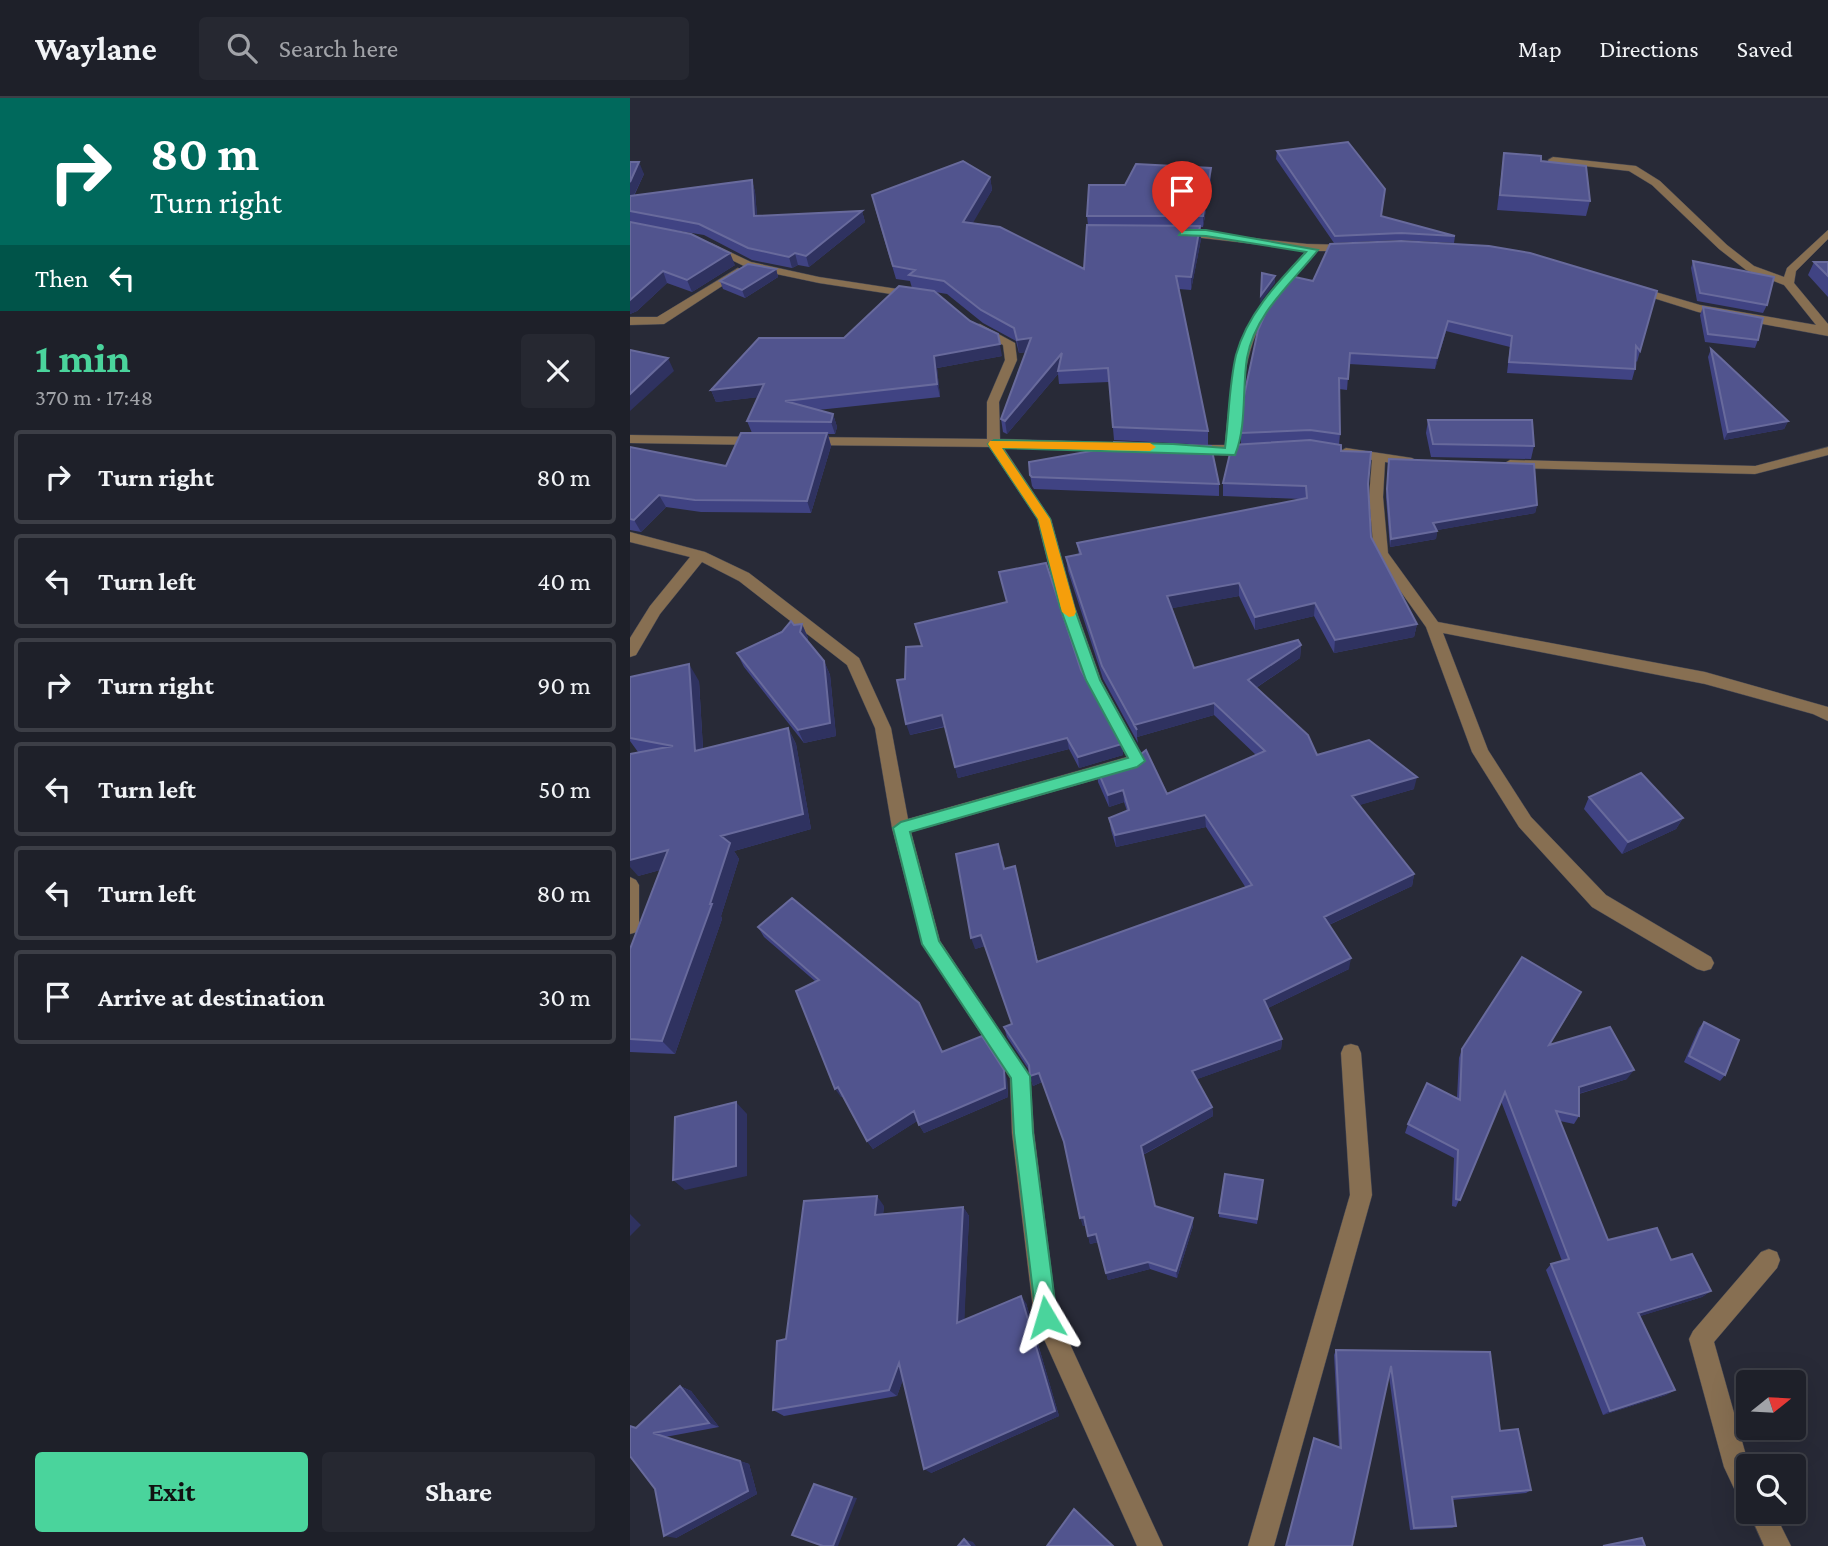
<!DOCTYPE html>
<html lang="en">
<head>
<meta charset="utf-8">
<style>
  body { margin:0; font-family:"Crimson Pro",serif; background:#262831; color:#f1f3f6; height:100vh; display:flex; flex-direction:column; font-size:26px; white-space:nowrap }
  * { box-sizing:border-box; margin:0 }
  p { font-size:23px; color:#a1a3a8 }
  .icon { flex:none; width:38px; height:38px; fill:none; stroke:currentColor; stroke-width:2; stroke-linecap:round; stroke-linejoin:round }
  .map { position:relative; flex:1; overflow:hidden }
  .drawer { display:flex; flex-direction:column; background:#1e2029; width:630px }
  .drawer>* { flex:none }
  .guide { background:#00695c; color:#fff; overflow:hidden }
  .needle { width:46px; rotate:72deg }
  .buttons { position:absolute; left:1106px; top:1272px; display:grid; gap:14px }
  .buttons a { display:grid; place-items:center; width:70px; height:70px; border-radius:7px; background:#1e2029; box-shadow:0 7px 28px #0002,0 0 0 2px #3c3e46; font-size:35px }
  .pin { position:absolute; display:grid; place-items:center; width:60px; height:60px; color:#fff; margin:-72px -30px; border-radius:50% 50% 50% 0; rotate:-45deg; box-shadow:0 0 7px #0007 }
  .pin .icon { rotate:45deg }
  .me { position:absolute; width:77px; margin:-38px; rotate:353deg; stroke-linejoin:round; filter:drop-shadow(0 0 5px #0008) }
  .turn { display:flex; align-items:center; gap:24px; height:147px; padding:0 35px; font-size:32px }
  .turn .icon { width:91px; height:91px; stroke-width:2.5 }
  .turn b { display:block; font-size:49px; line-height:60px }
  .then { display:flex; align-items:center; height:66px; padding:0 35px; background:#0003; gap:14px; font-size:26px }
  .round { display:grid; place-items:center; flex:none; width:74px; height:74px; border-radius:7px; background:#262831 }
  .overview { display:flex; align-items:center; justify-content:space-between; height:119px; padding:0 35px }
  h1 { font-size:42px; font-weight:700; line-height:52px; color:#4ad49c }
  .action { display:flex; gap:14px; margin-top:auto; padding:14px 35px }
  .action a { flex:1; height:80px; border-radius:7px; background:#4ad49c; color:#111; font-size:28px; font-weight:700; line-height:80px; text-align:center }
  .action a+a { background:#262831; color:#f1f3f6 }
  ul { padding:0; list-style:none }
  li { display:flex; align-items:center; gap:21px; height:94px; margin:0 14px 10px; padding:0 21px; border:4px solid #3c3e46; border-radius:7px }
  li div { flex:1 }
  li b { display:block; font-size:26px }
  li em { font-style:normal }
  header { display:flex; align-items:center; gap:42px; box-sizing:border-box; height:98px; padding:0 35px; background:#1e2029; border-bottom:2px solid #3c3e46 }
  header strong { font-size:33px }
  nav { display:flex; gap:38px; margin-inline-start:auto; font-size:24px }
  .search { width:490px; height:63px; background:#262831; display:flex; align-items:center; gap:18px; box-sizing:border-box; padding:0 24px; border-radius:7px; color:#a1a3a8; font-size:26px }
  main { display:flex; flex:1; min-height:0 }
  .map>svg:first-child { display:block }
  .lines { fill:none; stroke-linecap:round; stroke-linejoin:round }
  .minor-casing { stroke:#454753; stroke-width:1 }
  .minor { fill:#876f52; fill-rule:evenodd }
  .wall { fill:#404383 }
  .shaded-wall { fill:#2f3260 }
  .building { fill:#51548e; stroke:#686a9c; stroke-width:2 }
  .route { fill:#4ad49c; stroke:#308a65; stroke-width:2 }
  .slow { fill:#f59e0b }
</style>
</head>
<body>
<header>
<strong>Waylane</strong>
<div class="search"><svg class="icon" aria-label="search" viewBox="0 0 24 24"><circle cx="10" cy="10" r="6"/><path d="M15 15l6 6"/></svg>Search here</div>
<nav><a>Map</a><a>Directions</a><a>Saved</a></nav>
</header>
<main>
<section class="drawer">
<div class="guide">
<div class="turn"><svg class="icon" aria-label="right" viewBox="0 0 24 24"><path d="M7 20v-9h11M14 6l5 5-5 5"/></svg><div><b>80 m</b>Turn right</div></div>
<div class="then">Then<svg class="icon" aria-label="left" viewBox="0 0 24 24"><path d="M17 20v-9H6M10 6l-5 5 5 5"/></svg></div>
</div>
<div class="overview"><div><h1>1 min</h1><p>370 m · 17:48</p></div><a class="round"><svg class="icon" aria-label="close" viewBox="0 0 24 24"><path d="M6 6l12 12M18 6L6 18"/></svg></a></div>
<ul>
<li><svg class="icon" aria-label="right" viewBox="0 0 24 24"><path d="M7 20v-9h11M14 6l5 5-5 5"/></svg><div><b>Turn right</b></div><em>80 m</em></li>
<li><svg class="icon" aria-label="left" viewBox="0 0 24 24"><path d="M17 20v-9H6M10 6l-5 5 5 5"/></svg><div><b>Turn left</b></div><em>40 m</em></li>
<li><svg class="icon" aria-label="right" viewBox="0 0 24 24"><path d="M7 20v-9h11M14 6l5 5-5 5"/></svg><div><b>Turn right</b></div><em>90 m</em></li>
<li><svg class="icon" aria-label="left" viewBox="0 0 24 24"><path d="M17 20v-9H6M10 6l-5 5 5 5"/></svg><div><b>Turn left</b></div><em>50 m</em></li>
<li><svg class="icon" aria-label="left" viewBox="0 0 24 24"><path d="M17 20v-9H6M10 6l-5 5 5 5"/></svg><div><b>Turn left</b></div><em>80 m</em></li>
<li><svg class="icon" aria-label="arrive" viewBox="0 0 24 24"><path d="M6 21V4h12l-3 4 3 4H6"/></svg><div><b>Arrive at destination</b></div><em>30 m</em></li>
</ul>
<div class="action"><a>Exit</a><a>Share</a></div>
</section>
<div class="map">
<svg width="1198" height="1448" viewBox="0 0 1198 1448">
  <rect width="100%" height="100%" fill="#282a37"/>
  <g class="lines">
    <defs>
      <path id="minor" d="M923 59 1006 68 1030 83 1097 147 1124 168 1154 179 1157 170 1198 132V141L1166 173 1164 185 1198 226V238L1068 214 1001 193 999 191 1005 188 1070 207 1186 227 1154 187 1116 172 1089 151 1022 87 999 73 919 64 918 62Z
        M550 132 677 146 720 147 726 150 720 153H688C672 172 653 190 639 211 612 252 612 301 608 348L627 349V355C613 358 564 359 553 351L560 347H595C604 249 609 226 677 152L546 137 545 135Z
        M81 145 121 164 189 179 287 194 293 197 287 200 189 185 118 170 77 150V146Z
        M108 170 114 173 112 175 34 226 0 227V219H27Z
        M350 226 385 245 387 262 369 304 370 341 507 345 514 349 507 353 373 349 421 421 445 509 471 582 515 663 513 668 281 734 310 843 400 978 404 1035 427 1218 533 1448H507L404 1219 382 1035 380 980 292 846 262 730 245 630 217 567 109 483 72 464 30 516 6 557 0 559V540L20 508 60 459 0 444V434L75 454 119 475 229 560 261 630 278 721 497 659 455 582 429 509 407 421 359 349 178 347 171 343 178 339 357 341V304L375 262 373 247 346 233V227Z
        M0 337 129 339 136 343 129 347 0 345Z
        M1198 349V357L1125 376 880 370 873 366 880 362 1125 368Z
        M716 350 782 360 789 364 782 368 755 364 753 399 758 455 808 524 1075 574 1198 609V623L1183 616 1075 586 813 535 858 652 901 719 976 797 1081 859 1084 865 1081 871 1074 873 1067 871 962 809 889 729 842 654 796 529 744 456 739 399 742 362 711 357 709 354Z
        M0 779 6 782 9 787V828L7 834 0 836Z
        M721 946 728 948 731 955 742 1097 644 1448H618L720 1097 711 955 714 948Z
        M1139 1151 1147 1154 1150 1162 1147 1170 1084 1244 1119 1368 1118 1405 1109 1401 1094 1369 1059 1241 1063 1233 1131 1154Z
        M1118 1412 1144 1414 1161 1448H1134Z"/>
    </defs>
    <use href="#minor" class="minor-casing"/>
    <use href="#minor" class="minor"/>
  </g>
  <path class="wall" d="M647 53 751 118 825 138 824 145 770 142 704 145 646 61Z
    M874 55 911 63 960 103 956 118 867 112Z
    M0 64 14 76 4 98 122 82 125 94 127 118 232 113 235 124 179 169 168 167 162 170 122 162 74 137 25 129 105 167 62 194 37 185 7 213 0 216Z
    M360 79 362 92 342 125 454 171 458 127 457 118 495 87 581 82 573 129H571V141L561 192 549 191 578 333V347L484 342 479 284 429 286 428 276 377 336 373 334 371 321 396 254 389 255 386 243 353 225 317 196 305 194 372 258 307 270 310 299 188 312 203 316 207 329 205 336H198L201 348 181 415 71 414 36 409 11 434 0 432V349L96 368 122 335 117 323 128 299 86 304 81 292 214 240 282 190 280 183 266 181 245 110Z
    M1063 163 1137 207 1133 215 1067 203 1061 170Z
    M1184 164H1198V199L1178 177Z
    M146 171 148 179 115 200 93 191 90 183Z
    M683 183 1027 193 1007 264 1005 262V271L1002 282 877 275 880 249 816 233 805 271 719 266 717 292 709 291 710 336 709 347 711 353 738 386 741 439 787 526 784 539 704 555 684 518 625 532 609 498 542 510 564 570 671 547 670 560 626 590 687 657 784 691 729 707 784 776 782 788 699 827 719 871 638 910 652 941 651 951 567 981 582 1009 583 1018 513 1057 525 1108 563 1128 547 1180 520 1171 478 1182 468 1144 460 1146 456 1127 453 1128 435 1046 412 984 403 988 400 978 399 972 377 939 374 929 382 926 355 848 345 851 372 757 375 770 385 768 408 864 616 790 576 729 486 749 481 732 479 720 497 713 494 704 479 709 468 684 467 671 537 696 626 657 584 617 507 639 508 645 473 581 438 473 436 459 449 457 447 445 671 401 593 398V385L611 346V335Z
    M1073 209 1128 242 1125 250 1075 244 1070 217Z
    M1081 251 1158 323 1154 331 1094 342 1078 259Z
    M798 322 904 348 901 361 801 359 796 335Z
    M759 361 907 407 905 415 807 432 806 441 760 449 756 399Z
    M400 377 589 386V398L404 391 402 388Z
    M172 526 178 540V543L194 563 200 577 206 638 174 645 114 569 107 555 164 527Z
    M451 572 492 646 493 657 449 670 439 651 328 680 315 629 280 637 275 581Z
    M0 579 69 583 73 651 158 630 166 646 181 731 104 753 109 761 91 818 92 821 45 956 0 954V851L30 772 8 778V654L0 643Z
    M959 699 1053 720 1046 731 992 756 954 711Z
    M128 829 312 954 377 981 378 999 294 1035 287 1023 243 1051 237 1043 213 999H211L186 884 134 839Z
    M946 904 920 946 997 981 949 996V1018L944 1026 930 1023 978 1142 1041 1162 1081 1193 1072 1199 1010 1218 1045 1292 1036 1297 973 1317 916 1172 921 1166 932 1163 871 1003 826 1109 822 1108 824 1060 775 1035 778 1026 827 1000 829 960 832 951Z
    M1074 924 1095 977 1090 983 1054 964 1069 930Z
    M633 1082 627 1126 589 1119V1115Z
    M254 1108 253 1116 333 1109 339 1118 334 1222 396 1205 429 1318 301 1375 273 1281 267 1298 154 1318 143 1312 156 1241Z
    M706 1252 860 1254 870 1333 901 1392 896 1395 822 1402 826 1428 822 1430 780 1432 759 1278 722 1448H656L684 1340 709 1350 704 1257Z
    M50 1288 61 1293 89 1329 35 1339 119 1366 127 1396 46 1440 25 1391 6 1330Z"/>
  <path class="shaded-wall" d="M9 64 14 76 0 105V84Z
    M581 70V82L573 129V118Z
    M360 79 362 92 336 137 333 124Z
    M122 82 125 94 128 130 124 118Z
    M232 113 235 124 179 169 176 158Z
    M570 128 571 141 561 192V179Z
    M100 155 105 167 62 194 57 182Z
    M165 155 168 167 162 170 159 159Z
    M146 171 148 179 115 200 112 192Z
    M33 173 37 185 7 213 0 216V202Z
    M645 178V185L630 205 631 197Z
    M818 223 816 233 805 271 807 260Z
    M368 236 372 258 307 270 310 299 307 286 304 258Z
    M401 240 403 253 389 255 387 242Z
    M432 255 428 273V276L377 336 375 323Z
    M38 260 44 273 0 313V296Z
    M134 286 139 298 86 304 81 292Z
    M203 316 207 329 205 336 201 324Z
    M1158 323 1154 331 1094 342 1098 334Z
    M197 335 201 348 181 415 177 403Z
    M29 397 36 409 11 434 4 422Z
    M907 407 905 415 802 433 803 425Z
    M807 433 806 441 760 449 761 441Z
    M609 485V498L538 511 537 498Z
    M685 505 684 518 625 532V519Z
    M172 526 178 540 176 548 170 534Z
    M787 526 784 539 704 555 705 542Z
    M671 547 670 560 618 595V582Z
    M194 563 200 577 206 638 174 645 168 632Z
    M59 566 69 583 74 669 65 653Z
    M584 605V617L507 639V632L504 627Z
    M312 617 315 628 280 637 276 626Z
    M158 630 166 646 181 731 104 753 109 761 91 818 92 821 45 956 32 943 80 806 91 738Z
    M437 640 439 651 328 680 325 669Z
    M492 646 493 657 449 670 448 659Z
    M787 679 784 691 720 710 722 698Z
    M493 692 494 704 479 709 478 697Z
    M575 717 576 729 486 749 485 737Z
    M1053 720 1046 731 992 756 998 744Z
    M38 752 49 767 8 778 0 769V762Z
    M784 776 782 788 692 830 694 819Z
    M351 837 355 848 345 851 341 840Z
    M721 860 719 871 634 912V902Z
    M652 941 651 951 562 983V973Z
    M374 972 377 981 378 999 294 1035 289 1027Z
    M1004 972 997 981 944 997 949 989Z
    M409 975 412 984 403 988 400 978Z
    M208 989 214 998 211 999 205 991Z
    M106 1004 117 1016V1078L55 1092 43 1082Z
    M582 1009 583 1018 512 1057 511 1048Z
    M284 1013 289 1022 243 1051 237 1043Z
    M247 1098 254 1108 252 1126 245 1117Z
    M333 1109 339 1118 334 1232 327 1225Z
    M0 1116 11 1127 0 1138Z
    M454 1119 457 1127 453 1128 450 1120Z
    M563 1120V1128L547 1180 546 1173Z
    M466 1136 468 1144 460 1146 458 1138Z
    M518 1164 520 1171 478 1182 476 1175Z
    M1081 1193 1072 1199 1001 1221 1008 1215Z
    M391 1198 396 1205 429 1318 301 1375 294 1371Z
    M269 1265 277 1271 267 1298 259 1292Z
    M50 1288 61 1293 89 1329 79 1325Z
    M1045 1292 1036 1297 973 1317 980 1313Z
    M110 1363 119 1366 127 1396 46 1440 34 1438Z
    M222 1399 227 1400 208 1448H203Z
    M334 1441 343 1444 346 1448H340Z"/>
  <path class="building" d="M718 44 755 91 751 118 825 138 771 135 705 138 647 53Z
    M874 55 911 58V63L956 68 960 103 870 97Z
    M333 63 360 79 333 124 370 129 454 171 457 127 570 128 561 179 546 178 578 333 483 329 478 270 428 273 432 255 375 323 371 321 401 240 387 242 384 230 351 212 314 183 279 177 285 172 263 168 242 97Z
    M0 64H9L0 84Z
    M506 66 581 70 573 118H457L459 87H495Z
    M122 82 124 118 232 113 176 158 165 155 159 159 118 150 69 126 0 113V98Z
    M0 124 61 136 100 155 57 182 33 173 0 202Z
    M771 143 859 148 900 155 1027 193 1010 253 1006 248 1005 271 879 264 882 238 818 223 807 260 720 255 718 281 709 280 710 336 680 332 611 335 614 298 628 232 636 214 661 178 683 183 700 146Z
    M1063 163 1144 179 1137 207 1070 195Z
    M1184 164H1198V178Z
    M118 166 146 171 112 192 90 183Z
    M632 175 645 178 631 197Z
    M269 188 304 193 340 223 368 236 370 246 304 258 307 286 155 303 203 316 201 324 117 323 134 286 81 292 129 240H214Z
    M1073 209 1133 220 1128 242 1078 236Z
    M1081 251 1158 323 1098 334Z
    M0 252 38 260 0 296Z
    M798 322H902L904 348 803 346Z
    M111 335H197L177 403 65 402 29 397 4 422 0 421V349L96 368Z
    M680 342 711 347V353L741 354 738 386 741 439 787 526 705 542 685 505 625 519 609 485 537 498 564 570 668 542 671 547 618 582 678 637 687 657 739 642 787 679 722 698 784 776 694 819 721 860 634 902 652 941 562 973 582 1009 511 1048 525 1108 563 1120 546 1173 518 1164 476 1175 466 1136 458 1138 454 1119 450 1120 434 1044 409 975 400 978 399 967 374 929 382 926 351 837 341 840 326 756 368 746 374 771 385 768 407 864 622 787 575 717 485 737 479 720 499 712 493 692 478 697 467 671 506 660 516 652 537 696 635 653 584 605 504 627 507 632 472 568 436 459 451 456 447 445 677 400 676 388 593 385 602 347Z
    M484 344 581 348 589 386 402 379 400 377 399 364 484 349Z
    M759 361 904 366 907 407 803 425 807 433 761 441 757 391Z
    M416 465 451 572 492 646 448 659 437 640 325 669 312 617 276 626 267 582 275 581 276 549 292 548 285 526 377 504 369 474Z
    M161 523 164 527 172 526 170 534 194 563 200 625 168 632 107 555 152 534Z
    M59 566 65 653 158 630 173 716 91 738 100 745 80 806H82L32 943 0 941V851L38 752 0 762V656L43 648 0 640V579Z
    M1011 675 1053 720 998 744 959 699Z
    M162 800 289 905 312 954 352 938 374 972 375 990 289 1027 284 1013 237 1043 208 989 205 991 166 893 189 882 128 829Z
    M892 859 951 894 919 947 980 929 1004 972 949 989V1018L926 1013 978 1142 1027 1130 1041 1162 1062 1156 1081 1193 1008 1215 1045 1292 980 1313 921 1166 939 1161 875 994 830 1102 826 1101 828 1052 778 1026 797 985 830 1002 832 951Z
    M1074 924 1109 942 1095 977 1059 958Z
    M106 1004V1068L43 1082 45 1019Z
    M595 1076 633 1082 627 1121 589 1115Z
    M247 1098 245 1117 333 1109 327 1225 391 1198 425 1313 294 1371 269 1265 259 1292 143 1312 147 1243 156 1241 174 1103Z
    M706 1252 860 1254 870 1333 888 1331 901 1392 822 1399 826 1428 784 1430 761 1268 722 1448H656L684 1340 711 1350Z
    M50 1288 79 1325 23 1335 110 1363 118 1393 34 1438 25 1391 0 1358V1328L6 1330Z
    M184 1386 222 1399 203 1448H193L162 1437Z
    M444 1411 483 1448H417Z
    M1012 1440 1015 1448H973Z
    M334 1441 340 1448H328Z"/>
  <path class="route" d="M552 132H576L688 152C662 185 625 215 617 260 612 290 617 328 605 357L372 350 420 421 444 509 470 582 515 663 507 669 280 734 309 843 400 978 403 1035 427 1219 424 1226 416 1229 409 1226 406 1219 384 1035 381 980 292 846 263 730 271 724 498 660 456 582 430 509 408 421 358 346 364 342 543 346 595 350C599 320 599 286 606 257 617 216 648 184 676 154L576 138 549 137Z"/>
  <path class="slow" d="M360 343 520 345 526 349 520 353 372 350 420 421 446 514 444 518 439 519 432 514 408 421 358 346Z"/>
</svg>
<div class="buttons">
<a><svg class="needle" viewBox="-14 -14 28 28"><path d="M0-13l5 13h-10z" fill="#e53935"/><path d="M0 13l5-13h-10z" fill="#a1a3a8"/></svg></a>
<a><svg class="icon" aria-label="search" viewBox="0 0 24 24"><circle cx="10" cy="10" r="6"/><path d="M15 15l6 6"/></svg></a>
</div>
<div class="pin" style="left:552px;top:135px;background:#d93025"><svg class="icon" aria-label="arrive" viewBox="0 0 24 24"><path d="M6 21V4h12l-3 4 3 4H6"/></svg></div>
<svg class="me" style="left:416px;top:1219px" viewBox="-20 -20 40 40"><path d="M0-17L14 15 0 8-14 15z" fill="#4ad49c" stroke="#fff" stroke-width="4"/></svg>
</div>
</main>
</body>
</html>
